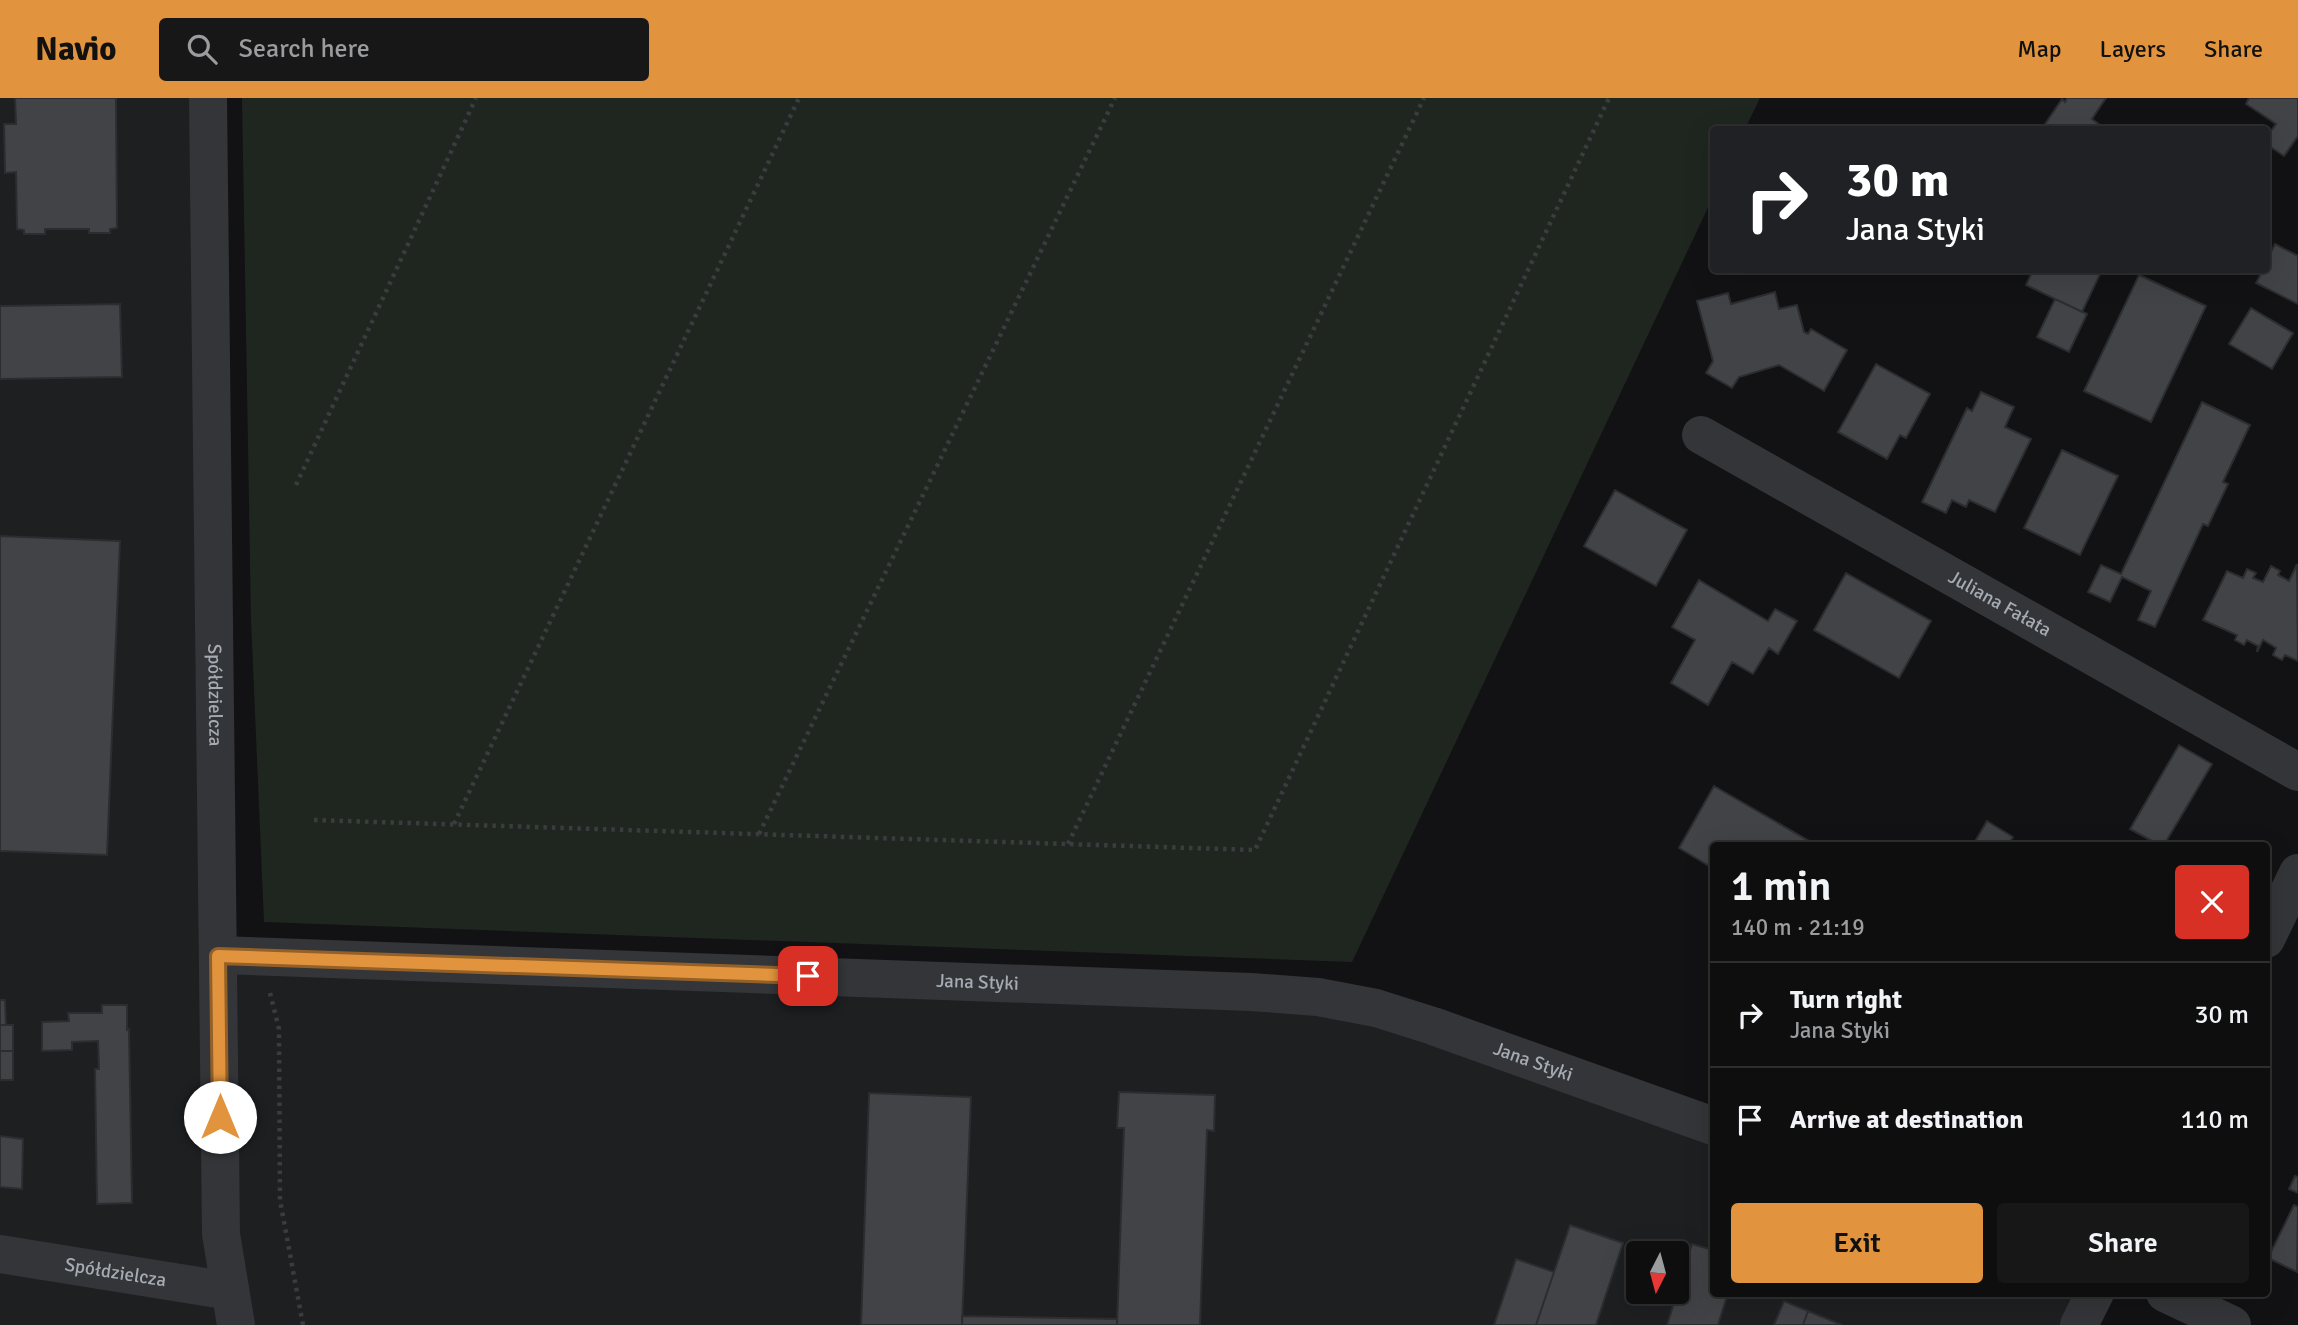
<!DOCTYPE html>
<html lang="en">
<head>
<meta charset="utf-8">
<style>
  body { margin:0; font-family:Signika,sans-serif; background:#171718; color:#f1f3f6; height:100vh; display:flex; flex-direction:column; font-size:26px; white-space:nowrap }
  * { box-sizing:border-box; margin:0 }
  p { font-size:23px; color:#9b9c9e }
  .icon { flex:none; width:38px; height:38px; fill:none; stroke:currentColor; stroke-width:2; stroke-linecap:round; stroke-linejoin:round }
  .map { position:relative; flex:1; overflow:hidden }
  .sheet { position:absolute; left:1710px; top:744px; width:560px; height:455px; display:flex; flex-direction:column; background:#0e0e0f; border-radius:7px; box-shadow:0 7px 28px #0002,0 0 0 2px #2e2e2f }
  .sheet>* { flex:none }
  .banner { position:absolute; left:1710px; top:28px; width:560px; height:147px; border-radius:7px; box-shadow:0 7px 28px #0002,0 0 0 2px #2e2e2f; background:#202124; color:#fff; overflow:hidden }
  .needle { width:46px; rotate:186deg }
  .fabs { position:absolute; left:1626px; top:1143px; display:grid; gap:14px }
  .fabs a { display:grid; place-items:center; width:63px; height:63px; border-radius:7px; background:#0e0e0f; box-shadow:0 7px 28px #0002,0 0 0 2px #2e2e2f; font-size:35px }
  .pin { position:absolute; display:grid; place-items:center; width:60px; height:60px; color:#fff; margin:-30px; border-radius:14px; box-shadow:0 4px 10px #0006 }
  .me { position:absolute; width:77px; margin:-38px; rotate:0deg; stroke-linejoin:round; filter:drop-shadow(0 0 5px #0008) }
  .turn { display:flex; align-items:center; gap:24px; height:147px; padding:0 21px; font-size:32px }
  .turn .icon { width:91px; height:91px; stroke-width:2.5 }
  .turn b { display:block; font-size:49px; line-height:60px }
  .round { display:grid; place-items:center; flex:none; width:74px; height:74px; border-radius:7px; background:#171718 }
  .headline { display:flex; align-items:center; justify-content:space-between; height:119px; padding:0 21px }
  h1 { font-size:42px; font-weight:600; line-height:52px }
  .button { display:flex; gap:14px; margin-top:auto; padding:14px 21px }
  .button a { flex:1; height:80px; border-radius:7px; background:#e1943d; color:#111; font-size:28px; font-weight:600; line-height:80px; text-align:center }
  .button a+a { background:#171718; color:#f1f3f6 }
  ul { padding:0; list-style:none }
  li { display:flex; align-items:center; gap:21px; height:105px; padding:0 21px; border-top:2px solid #2e2e2f }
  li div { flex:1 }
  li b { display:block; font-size:26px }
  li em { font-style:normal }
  header { display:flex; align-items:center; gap:42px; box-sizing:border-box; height:98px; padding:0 35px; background:#e1943d; color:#111 }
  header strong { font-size:33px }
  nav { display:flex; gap:38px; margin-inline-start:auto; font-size:24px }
  .search { width:490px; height:63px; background:#171718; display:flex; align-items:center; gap:18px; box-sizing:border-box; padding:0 24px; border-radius:7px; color:#9b9c9e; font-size:26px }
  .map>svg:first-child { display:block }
  .built { fill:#1e1f21; fill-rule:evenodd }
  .green { fill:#1f261f }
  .building { fill:#414347; stroke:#2c2d30; stroke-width:2 }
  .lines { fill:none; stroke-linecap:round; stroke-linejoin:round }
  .path { stroke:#3a3c3f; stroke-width:4.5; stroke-dasharray:3.5 5; stroke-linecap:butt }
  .minor { stroke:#343538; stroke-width:38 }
  .tertiary { stroke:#343538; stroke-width:38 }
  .route-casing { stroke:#926028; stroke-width:18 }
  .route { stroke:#e1943d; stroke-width:12 }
  .labels { text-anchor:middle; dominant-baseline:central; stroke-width:5; stroke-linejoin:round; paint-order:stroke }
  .street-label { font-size:19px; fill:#a5abb3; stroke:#0d0e0f }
</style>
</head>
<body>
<header>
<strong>Navio</strong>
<div class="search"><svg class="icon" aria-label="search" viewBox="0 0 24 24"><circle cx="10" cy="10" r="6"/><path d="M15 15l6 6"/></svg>Search here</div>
<nav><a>Map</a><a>Layers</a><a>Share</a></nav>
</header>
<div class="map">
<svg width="2298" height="1227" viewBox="0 0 2298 1227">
  <rect width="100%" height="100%" fill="#121214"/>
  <path class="built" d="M0 0H207L219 857 1318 899 1713 1028V1195H2095L2079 1227H0ZM1638 1155H1676V1194H1638Z"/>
  <path class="green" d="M242 0H1760L1745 31 1713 32V99L1352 864 264 824 251 521Z"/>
  <path class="building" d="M15 0H116L117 130 110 131V135H89V131H45V136H24V132L17 131 16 74 5 75 4 26H16Z
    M2067 0H2106L2092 21 2107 32H2041L2062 1 2065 4Z
    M2249 0H2298V38L2284 58 2266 46V40L2276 26 2246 6Z
    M2275 146 2298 158V206L2256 185 2263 172H2266V164Z
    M2033 172H2102L2082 214 2026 187Z
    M2139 177 2206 208 2151 324 2084 293Z
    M1775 194 1779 211 1797 207 1804 234 1808 236 1811 231 1847 252 1824 293 1779 267 1739 279 1732 290 1706 275 1713 263 1697 203 1728 195 1731 206Z
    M2055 201 2087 216 2069 254 2037 239Z
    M120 206 122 279 0 281V208Z
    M2251 210 2293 235 2272 271 2229 246Z
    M1876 266 1930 296 1906 340 1900 337 1887 361 1838 334Z
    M1981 294 2014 309 2005 329 2031 341 1995 414 1969 402 1966 409 1952 402 1946 415 1922 404 1967 310 1972 313Z
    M2202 304 2250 327 2223 384 2228 386 2208 428 2203 426 2155 529 2138 522 2151 493 2122 479 2110 504 2088 494 2101 467 2121 476Z
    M2062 352 2118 378 2080 457 2024 430Z
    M1615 392 1687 432 1656 488 1584 448Z
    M0 438 120 443 107 757 0 753Z
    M2297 466 2298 563 2285 557 2282 562 2273 557 2276 550 2263 542 2257 554 2258 548 2247 542 2244 547 2235 542 2237 537 2203 522 2227 473 2243 480 2247 471 2256 475 2253 480 2263 484 2271 468 2280 473 2278 477 2289 483Z
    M1846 475 1931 523 1899 580 1814 532Z
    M1699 482 1768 523 1775 511 1797 523 1778 556 1769 550 1753 576 1732 564 1708 607 1671 585 1695 542 1672 529Z
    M2179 647 2212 666 2164 747H2159L2130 731Z
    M1714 688 1816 747H1713V765L1711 769 1679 750Z
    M1987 723 2013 739 2008 747H1973Z
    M0 902H5L6 927H0Z
    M102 907H127V932L129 931 132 1105 97 1106 95 971H99L98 943 72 944V952L42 953V924L69 923 68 915H102Z
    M0 927H13V953H0Z
    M0 953H13V982H0Z
    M1119 994 1215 997 1214 1033 1207 1032 1200 1227H1117L1124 1030H1117Z
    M869 995 971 999 962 1227H861Z
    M0 1038 23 1041 22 1091 0 1089Z
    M2295 1078 2298 1079V1095L2289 1091Z
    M2294 1107 2298 1109 2297 1174 2268 1160Z
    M1570 1127 1623 1145 1596 1227H1536Z
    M1692 1146 1713 1152V1195H1728L1718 1227H1667Z
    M1516 1161 1554 1174 1536 1227H1494Z
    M1784 1203 1808 1213 1803 1227H1774Z
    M1808 1213 1842 1227H1803Z
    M962 1218 1117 1221V1227H962Z"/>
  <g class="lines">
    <path class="path" d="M296 387 476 0
      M314 722 1255 752 1609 0
      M454 726 799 0
      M759 736 1115 0
      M1068 746 1424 0
      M270 895 279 931 280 1102 303 1227"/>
    <g class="minor">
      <path id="s1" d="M1701 337 2298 674"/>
      <path id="s2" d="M0 1156 230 1193"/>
      <path d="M2165 1195 2232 1227"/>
      <path d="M2079 1227 2095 1195"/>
    </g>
    <g class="tertiary">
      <path id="s3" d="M208 0 221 1136 236 1227"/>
      <path d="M2266 841 2298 775"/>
      <path id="s4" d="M218 857 1251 894 1318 899 1376 910 1433 928 1713 1028"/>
    </g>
  </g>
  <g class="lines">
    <defs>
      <path id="route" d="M220 1019 218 858 808 878"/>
    </defs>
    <use href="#route" class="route-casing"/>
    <use href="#route" class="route"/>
  </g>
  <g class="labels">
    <g class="street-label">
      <text stroke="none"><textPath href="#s1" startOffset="343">Juliana Fałata</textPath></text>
      <text stroke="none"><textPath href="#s3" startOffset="597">Spółdzielcza</textPath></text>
      <text stroke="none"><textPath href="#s4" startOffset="760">Jana Styki</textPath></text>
      <text stroke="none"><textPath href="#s4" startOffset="1326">Jana Styki</textPath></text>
      <text stroke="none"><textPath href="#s2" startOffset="117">Spółdzielcza</textPath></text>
    </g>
  </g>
</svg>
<div class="fabs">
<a><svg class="needle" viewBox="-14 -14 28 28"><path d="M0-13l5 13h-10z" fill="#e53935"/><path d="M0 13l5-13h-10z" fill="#9b9c9e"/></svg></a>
</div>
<div class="pin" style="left:808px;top:878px;background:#d93025"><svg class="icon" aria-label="arrive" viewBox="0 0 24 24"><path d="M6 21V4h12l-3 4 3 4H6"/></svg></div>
<svg class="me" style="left:220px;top:1019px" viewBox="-20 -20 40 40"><circle r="19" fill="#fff"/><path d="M0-13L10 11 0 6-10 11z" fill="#e1943d"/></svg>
<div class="banner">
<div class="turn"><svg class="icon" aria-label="right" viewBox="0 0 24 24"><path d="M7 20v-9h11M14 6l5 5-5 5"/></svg><div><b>30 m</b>Jana Styki</div></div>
</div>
<section class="sheet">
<div class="headline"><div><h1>1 min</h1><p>140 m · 21:19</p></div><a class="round" style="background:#d93025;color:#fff"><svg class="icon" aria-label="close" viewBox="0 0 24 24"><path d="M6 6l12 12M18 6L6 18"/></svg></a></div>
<ul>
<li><svg class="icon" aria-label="right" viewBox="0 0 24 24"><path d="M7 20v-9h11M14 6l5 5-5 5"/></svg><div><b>Turn right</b><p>Jana Styki</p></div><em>30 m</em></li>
<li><svg class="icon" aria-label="arrive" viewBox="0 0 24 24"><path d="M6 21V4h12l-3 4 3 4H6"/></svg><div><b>Arrive at destination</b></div><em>110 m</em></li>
</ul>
<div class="button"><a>Exit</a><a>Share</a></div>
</section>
</div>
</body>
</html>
